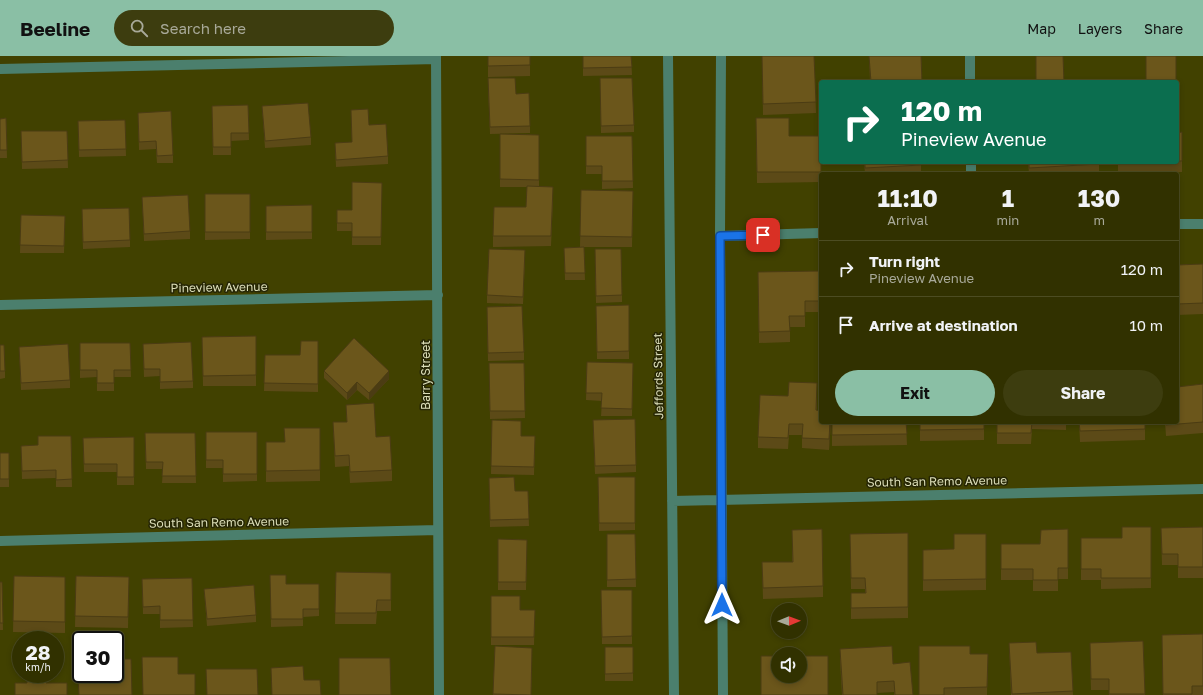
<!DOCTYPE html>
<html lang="en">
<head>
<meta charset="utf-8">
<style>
  body { margin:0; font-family:"Golos Text",sans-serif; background:#3d3d0f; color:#f1f3f6; height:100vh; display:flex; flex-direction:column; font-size:15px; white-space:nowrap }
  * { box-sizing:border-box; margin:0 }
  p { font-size:13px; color:#a8a999 }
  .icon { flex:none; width:22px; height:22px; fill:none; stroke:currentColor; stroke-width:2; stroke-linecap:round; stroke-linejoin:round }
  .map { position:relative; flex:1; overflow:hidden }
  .sheet { position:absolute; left:819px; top:116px; width:360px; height:252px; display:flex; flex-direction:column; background:#313100; border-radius:4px; box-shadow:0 2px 6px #0003,0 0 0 1px #4c4c22 }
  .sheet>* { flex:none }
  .top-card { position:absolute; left:819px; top:24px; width:360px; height:84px; border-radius:4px; box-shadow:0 2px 6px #0003,0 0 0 1px #4c4c22; background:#0b6e4f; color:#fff; overflow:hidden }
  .needle { width:26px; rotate:89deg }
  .tools { position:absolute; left:771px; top:547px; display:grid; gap:8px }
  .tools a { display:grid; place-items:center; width:36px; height:36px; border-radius:50%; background:#313100; box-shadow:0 2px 6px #0003,0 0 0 1px #4c4c22; font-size:20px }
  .speed { position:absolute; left:12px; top:575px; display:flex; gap:8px; font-size:20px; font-weight:700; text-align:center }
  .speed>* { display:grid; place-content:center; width:52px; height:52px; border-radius:50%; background:#313100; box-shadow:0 2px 6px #0003,0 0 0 1px #4c4c22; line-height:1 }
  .speed small { font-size:10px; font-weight:400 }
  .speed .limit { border:2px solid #111; border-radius:6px; background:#fff; color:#111 }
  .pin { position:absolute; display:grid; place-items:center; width:34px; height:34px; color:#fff; margin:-17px; border-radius:8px; box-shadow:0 2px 6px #0006 }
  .me { position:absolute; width:44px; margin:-22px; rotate:0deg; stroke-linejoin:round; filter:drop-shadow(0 0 3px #0008) }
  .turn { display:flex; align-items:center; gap:14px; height:84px; padding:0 16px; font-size:18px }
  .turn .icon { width:52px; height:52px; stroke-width:2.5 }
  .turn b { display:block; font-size:28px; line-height:34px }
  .eta { display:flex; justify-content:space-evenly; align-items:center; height:68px; text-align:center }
  .eta b { font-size:24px; font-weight:700; line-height:28px }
  .button { display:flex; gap:8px; margin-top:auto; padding:8px 16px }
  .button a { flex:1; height:46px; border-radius:24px; background:#8abfa5; color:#111; font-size:16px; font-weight:700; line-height:46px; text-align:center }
  .button a+a { background:#3d3d0f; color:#f1f3f6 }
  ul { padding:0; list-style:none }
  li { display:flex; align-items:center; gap:12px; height:56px; padding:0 16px; border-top:1px solid #4c4c22 }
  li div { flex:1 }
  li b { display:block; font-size:15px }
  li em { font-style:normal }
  header { display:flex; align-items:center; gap:24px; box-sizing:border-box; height:56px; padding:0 20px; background:#8abfa5; color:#111 }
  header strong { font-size:19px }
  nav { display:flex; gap:22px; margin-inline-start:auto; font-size:14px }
  .search { width:280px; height:36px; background:#3d3d0f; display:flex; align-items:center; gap:10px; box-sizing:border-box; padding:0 14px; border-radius:22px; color:#a8a999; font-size:15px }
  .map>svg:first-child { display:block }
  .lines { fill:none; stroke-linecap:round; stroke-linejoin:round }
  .minor { stroke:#4b7f6d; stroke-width:10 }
  .wall { fill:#5c4a17 }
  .shaded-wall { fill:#4b3c13 }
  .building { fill:#6b561b; stroke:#4b3c13 }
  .route-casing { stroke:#114b97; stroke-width:10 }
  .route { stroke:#1a73e8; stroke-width:7 }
  .labels { text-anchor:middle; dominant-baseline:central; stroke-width:3; stroke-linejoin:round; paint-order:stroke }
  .street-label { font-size:12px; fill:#dcdeb8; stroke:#262605 }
</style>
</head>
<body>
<header>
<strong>Beeline</strong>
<div class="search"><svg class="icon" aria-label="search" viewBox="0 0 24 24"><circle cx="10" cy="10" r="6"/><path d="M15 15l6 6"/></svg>Search here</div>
<nav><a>Map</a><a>Layers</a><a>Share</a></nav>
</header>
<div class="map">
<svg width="1203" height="639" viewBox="0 0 1203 639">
  <rect width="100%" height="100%" fill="#414100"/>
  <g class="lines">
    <path class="minor" d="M436 0 439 639
      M668 0 674 639
      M721 0 720 180 723 639
      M970 0V26
      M0 13 436 3
      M971 106V118
      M1177 168H1203
      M720 180 821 177
      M0 249 438 239
      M672 445 1203 433
      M0 485 438 474"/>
  </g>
  <path class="wall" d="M488 0H530V20L488 21Z
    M583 0H631L632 19 583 20Z
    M762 0H814L816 57 763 59Z
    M869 0H921L922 26H870Z
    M488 30 516 38 530 70V77L490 78Z
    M600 30 634 69V76L601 77Z
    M248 49 249 84 231 85V99H213L212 50Z
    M262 50 311 81V89L265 92Z
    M351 54 369 69 388 100V108L336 111 335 87 352 86Z
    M138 57 173 99V107H157L156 93 139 94Z
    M6 62 7 102H0V63Z
    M756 62 789 80H821V126L757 127Z
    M125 64 126 100 79 101 78 65Z
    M21 75H67L68 112 22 113Z
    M1182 76V116L1118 118V106H1177V77Z
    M500 78 539 79V131L553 142 551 190 493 191V180L526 151 527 131H500Z
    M586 80H632L633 132 602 133V118H586Z
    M864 106H921V118H865Z
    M1028 106H1099V118H1029Z
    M382 127 381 189H352V175H337V154H352Z
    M581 134 633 135 632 191H580Z
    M205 138H250V183L205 184Z
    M142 141 190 175V183L144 185Z
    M312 149V183L266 184V150Z
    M21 159 65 160 64 197H20Z
    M82 161 130 184V191L83 193Z
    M584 191 585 224H565L564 192Z
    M595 201 622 239V246L596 247Z
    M525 202 523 248 487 247V239Z
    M1203 208V258L1177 259V209Z
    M820 215V256H805V271H790V286L759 287 758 216Z
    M629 249V303H597L596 250Z
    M487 259 524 296V304L488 305Z
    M256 280V330H203L202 281Z
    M318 285V336L264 335 265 299H300Z
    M80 287H130L131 321H114V335H97V321L80 322Z
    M143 288 193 325V332L160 333V320L144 321Z
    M0 289 5 315V322L0 323Z
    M19 291 70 324V332L21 334Z
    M587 306 633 307 632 360H601L602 345 586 344Z
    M489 307H524L525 362 490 363Z
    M324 315 389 323 369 344 357 334 347 344 324 322Z
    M1203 328V377L1166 380 1165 366H1177Z
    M817 338V354L821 366H831L829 394 802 392V379H789L788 393 758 392V381L788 340Z
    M346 349 376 381 392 414V425L350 427 349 410 335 411 333 366H347Z
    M492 364 521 380H535L534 419 491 418Z
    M832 366H906L907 389 832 390Z
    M920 366H984V384L920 385Z
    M997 366H1066V374L1032 373 1031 388H997Z
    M1079 366H1145V384L1080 386Z
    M320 372V425L266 426V386H284Z
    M593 372 636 409V416L595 418Z
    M206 376H257V425L223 426V412H206Z
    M145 377H195L196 427H162L163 413H146Z
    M71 380 72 431H56V422L22 423 21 390 38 389Z
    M134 381V429H117V416H84L83 382Z
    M0 397H9V431H0Z
    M598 421H635V474L599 475Z
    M489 422 515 435H528L529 470 490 471Z
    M1151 471V532L1101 533V524H1081V482H1122Z
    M1203 471V522H1178V509H1162L1161 472Z
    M1068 473V523H1058V535H1033V524H1001V488H1040Z
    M792 474 823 530V541L763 543 762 506H792Z
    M908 477V562L851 563V537H865V533H851L850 478Z
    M607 478H635L636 531H607Z
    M986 478V534L923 535V494L954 493Z
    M498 483 527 484 526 534H498Z
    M336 516 391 517V555H377L376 568H335Z
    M270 519 286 528H319V560L303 561V570L271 571Z
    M14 520 65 521V577L13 576Z
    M76 520 129 521 128 572 75 571Z
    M192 522 193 571 160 572V558H143L142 523Z
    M0 526H2L3 574H0Z
    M204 533 256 559V566L207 570Z
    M601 534H632V588H602Z
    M491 540 520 554H535L534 589H491Z
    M1203 578V639H1163L1162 579Z
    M1143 585 1145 639H1109V634H1091L1090 597Z
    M1009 587 1037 597 1071 596 1073 639H1011Z
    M495 590 532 599 531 639H493Z
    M605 591H633V625H605Z
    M840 593 893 608 913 639H894V636L877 637V639H842L840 604Z
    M970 598H988L987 639H919Z"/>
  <path class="shaded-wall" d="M389 315V323L369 344V337Z
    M357 326V334L347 344V337Z
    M830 366H831L829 394V383Z"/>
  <path class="building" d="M488 0H530V9L488 10Z
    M583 0H631L632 11 583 12Z
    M762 0H814L816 46 763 48Z
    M869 0H921L922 26H871Z
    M1036 0H1063L1064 26H1023H1036Z
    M1146 0H1176V26H1146Z
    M488 22H515L516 38 529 37 530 70 490 71Z
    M600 22H632L634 69 601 70Z
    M308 47 311 81 265 85 262 50Z
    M248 49 249 77H231V91H213L212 50Z
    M368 53 369 69 386 68 388 100 336 104 335 87 352 86 351 54Z
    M171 55 173 99 157 100 156 85 139 86 138 57Z
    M6 62 7 94H0V63Z
    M756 62H789V80H821V116H757Z
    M125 64 126 93 79 94 78 65Z
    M21 75H67L68 104 22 106Z
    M1182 76V105H1177V77Z
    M500 78 539 79V124L500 123Z
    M586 80H632L633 125H602V110H586Z
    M865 106H921V109L865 112Z
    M1029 106H1099V108L1029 112Z
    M1118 106H1154L1118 107Z
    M352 126 382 127 381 181H352V167H337V154H352Z
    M527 130 553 131 551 180H493L494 151H526Z
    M581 134 633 135 632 181 580 180Z
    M205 138H250V176H205Z
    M188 139 190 175 144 178 142 141Z
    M312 149V176H266V150Z
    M129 152 130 184 83 186 82 153Z
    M21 159 65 160 64 190 20 189Z
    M584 191 585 217H565L564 192Z
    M489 193 525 194 523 241 487 239Z
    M595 193H621L622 239 596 240Z
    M1203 208V247L1177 248V209Z
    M820 215V245H805V260H789L790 275 759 276 758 216Z
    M629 249V295L597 296 596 250Z
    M522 250 524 296 488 297 487 251Z
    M256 280V319L203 320 202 281Z
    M354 282 389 315 369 337 357 326 347 337 324 315Z
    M301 285H318V328L264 327 265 299H300Z
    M191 286 193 325 160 326V313H144L143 288Z
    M80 287H130L131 314H114V327H97V314H80Z
    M68 288 70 324 21 327 19 291Z
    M0 289H4L5 315H0Z
    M587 306 633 307 632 353 601 352 602 337H586Z
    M489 307H524L525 355H490Z
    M789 326 817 327 816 354 821 355V366H830L829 383 802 382 803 368H789L788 382 758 381 760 339 788 340Z
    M1203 328V366L1166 369V366H1177V331Z
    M374 347 376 381 390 380 392 414 350 416 349 399 335 400 333 366H347L346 349Z
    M635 363 636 409 595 410 593 364Z
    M492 364 521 365V380H535L534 411 491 410Z
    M832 366H906L907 378 832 379Z
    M920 366H984V373L920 374Z
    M997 366H1032L1031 377H997Z
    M1079 366H1145V373L1080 375Z
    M284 372H320V414L266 415V386H285Z
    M206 376H257V418H223V404H206Z
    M145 377H195L196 420H162L163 406H146Z
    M38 380H71L72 423 56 424V414L22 415 21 390 38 389Z
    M134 381V421H117V408H84L83 382Z
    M0 397H9V423H0Z
    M514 421 515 435H528L529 463 490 464 489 422Z
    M598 421H635V467H599Z
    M1122 471H1151V522H1101V513H1081V482H1122Z
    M1203 471V511H1178V498H1162L1161 472Z
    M822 473 823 530 763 532 762 506H793L792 474Z
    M1068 473V512H1058V524H1033V513H1001V488H1040L1041 474Z
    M908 477V551L851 552V537H866L865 522H851L850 478Z
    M607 478H635L636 523 607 524Z
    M954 478H986V523L923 524V494L954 493Z
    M498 483 527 484 526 526H498Z
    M336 516 391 517V544H377L376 557H335Z
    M270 519H286V528H319V553H303V563H271Z
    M14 520 65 521V566L13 565Z
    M76 520 129 521 128 561 75 560Z
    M192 522 193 564H160V550L143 551 142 523Z
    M0 526H2L3 567H0Z
    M254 529 256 559 207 563 204 533Z
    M601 534H632V580L602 581Z
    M491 540H520V554H535L534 581H491Z
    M1203 578V630H1192V638H1163L1162 579Z
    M1143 585 1145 638H1109V623H1091L1090 587Z
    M1036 586 1037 597 1071 596 1073 635 1012 638 1009 587Z
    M495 590 532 592 531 639 493 638Z
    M892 590 893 608 910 606 913 639H895L894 625 877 626V639H843L840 593Z
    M919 590H970V598H988L987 631 944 632V639H919Z
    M605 591H633V617L605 618Z
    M761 600H778V620H800V600H828V639H761Z
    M142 601H178V618H195V639H143Z
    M339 602H390L391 639H339Z
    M115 603H131L132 639H79L78 621 114 619V618H115Z
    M303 610 304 624H320L321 639H272L271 612Z
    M206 613H257L258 639H207Z
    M27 618H46V627H67V639H15V627H27Z"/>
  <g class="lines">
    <defs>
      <path id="route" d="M722 549 720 180 763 179"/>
    </defs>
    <use href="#route" class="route-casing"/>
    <use href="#route" class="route"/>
  </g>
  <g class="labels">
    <g class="street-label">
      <text transform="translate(219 231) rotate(-1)">Pineview Avenue</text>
      <text transform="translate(425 319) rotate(-90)">Barry Street</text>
      <text transform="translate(658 320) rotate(-91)">Jeffords Street</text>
      <text transform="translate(937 425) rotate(-1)">South San Remo Avenue</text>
      <text transform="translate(219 466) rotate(-1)">South San Remo Avenue</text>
    </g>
  </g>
</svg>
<div class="tools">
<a><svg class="needle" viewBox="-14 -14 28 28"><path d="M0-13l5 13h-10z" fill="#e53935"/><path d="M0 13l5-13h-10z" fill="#a8a999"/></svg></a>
<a><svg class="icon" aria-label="sound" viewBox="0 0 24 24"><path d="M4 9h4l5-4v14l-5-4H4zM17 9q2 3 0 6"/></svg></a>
</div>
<div class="speed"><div>28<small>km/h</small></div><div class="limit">30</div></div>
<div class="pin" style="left:763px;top:179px;background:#d93025"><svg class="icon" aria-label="arrive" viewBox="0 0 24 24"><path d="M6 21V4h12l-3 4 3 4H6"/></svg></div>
<svg class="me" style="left:722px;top:549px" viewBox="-20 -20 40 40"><path d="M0-17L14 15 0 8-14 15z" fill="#1a73e8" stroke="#fff" stroke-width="4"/></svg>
<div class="top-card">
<div class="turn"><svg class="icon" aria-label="right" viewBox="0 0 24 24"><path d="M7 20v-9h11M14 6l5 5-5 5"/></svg><div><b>120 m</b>Pineview Avenue</div></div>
</div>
<section class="sheet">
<div class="eta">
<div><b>11:10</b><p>Arrival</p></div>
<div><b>1</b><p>min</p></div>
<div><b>130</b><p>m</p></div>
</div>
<ul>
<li><svg class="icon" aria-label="right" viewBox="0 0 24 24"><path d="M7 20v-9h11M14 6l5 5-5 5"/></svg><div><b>Turn right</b><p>Pineview Avenue</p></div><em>120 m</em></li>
<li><svg class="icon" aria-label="arrive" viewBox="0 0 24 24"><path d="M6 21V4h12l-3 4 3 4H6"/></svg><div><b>Arrive at destination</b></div><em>10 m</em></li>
</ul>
<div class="button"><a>Exit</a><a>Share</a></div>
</section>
</div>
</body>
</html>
